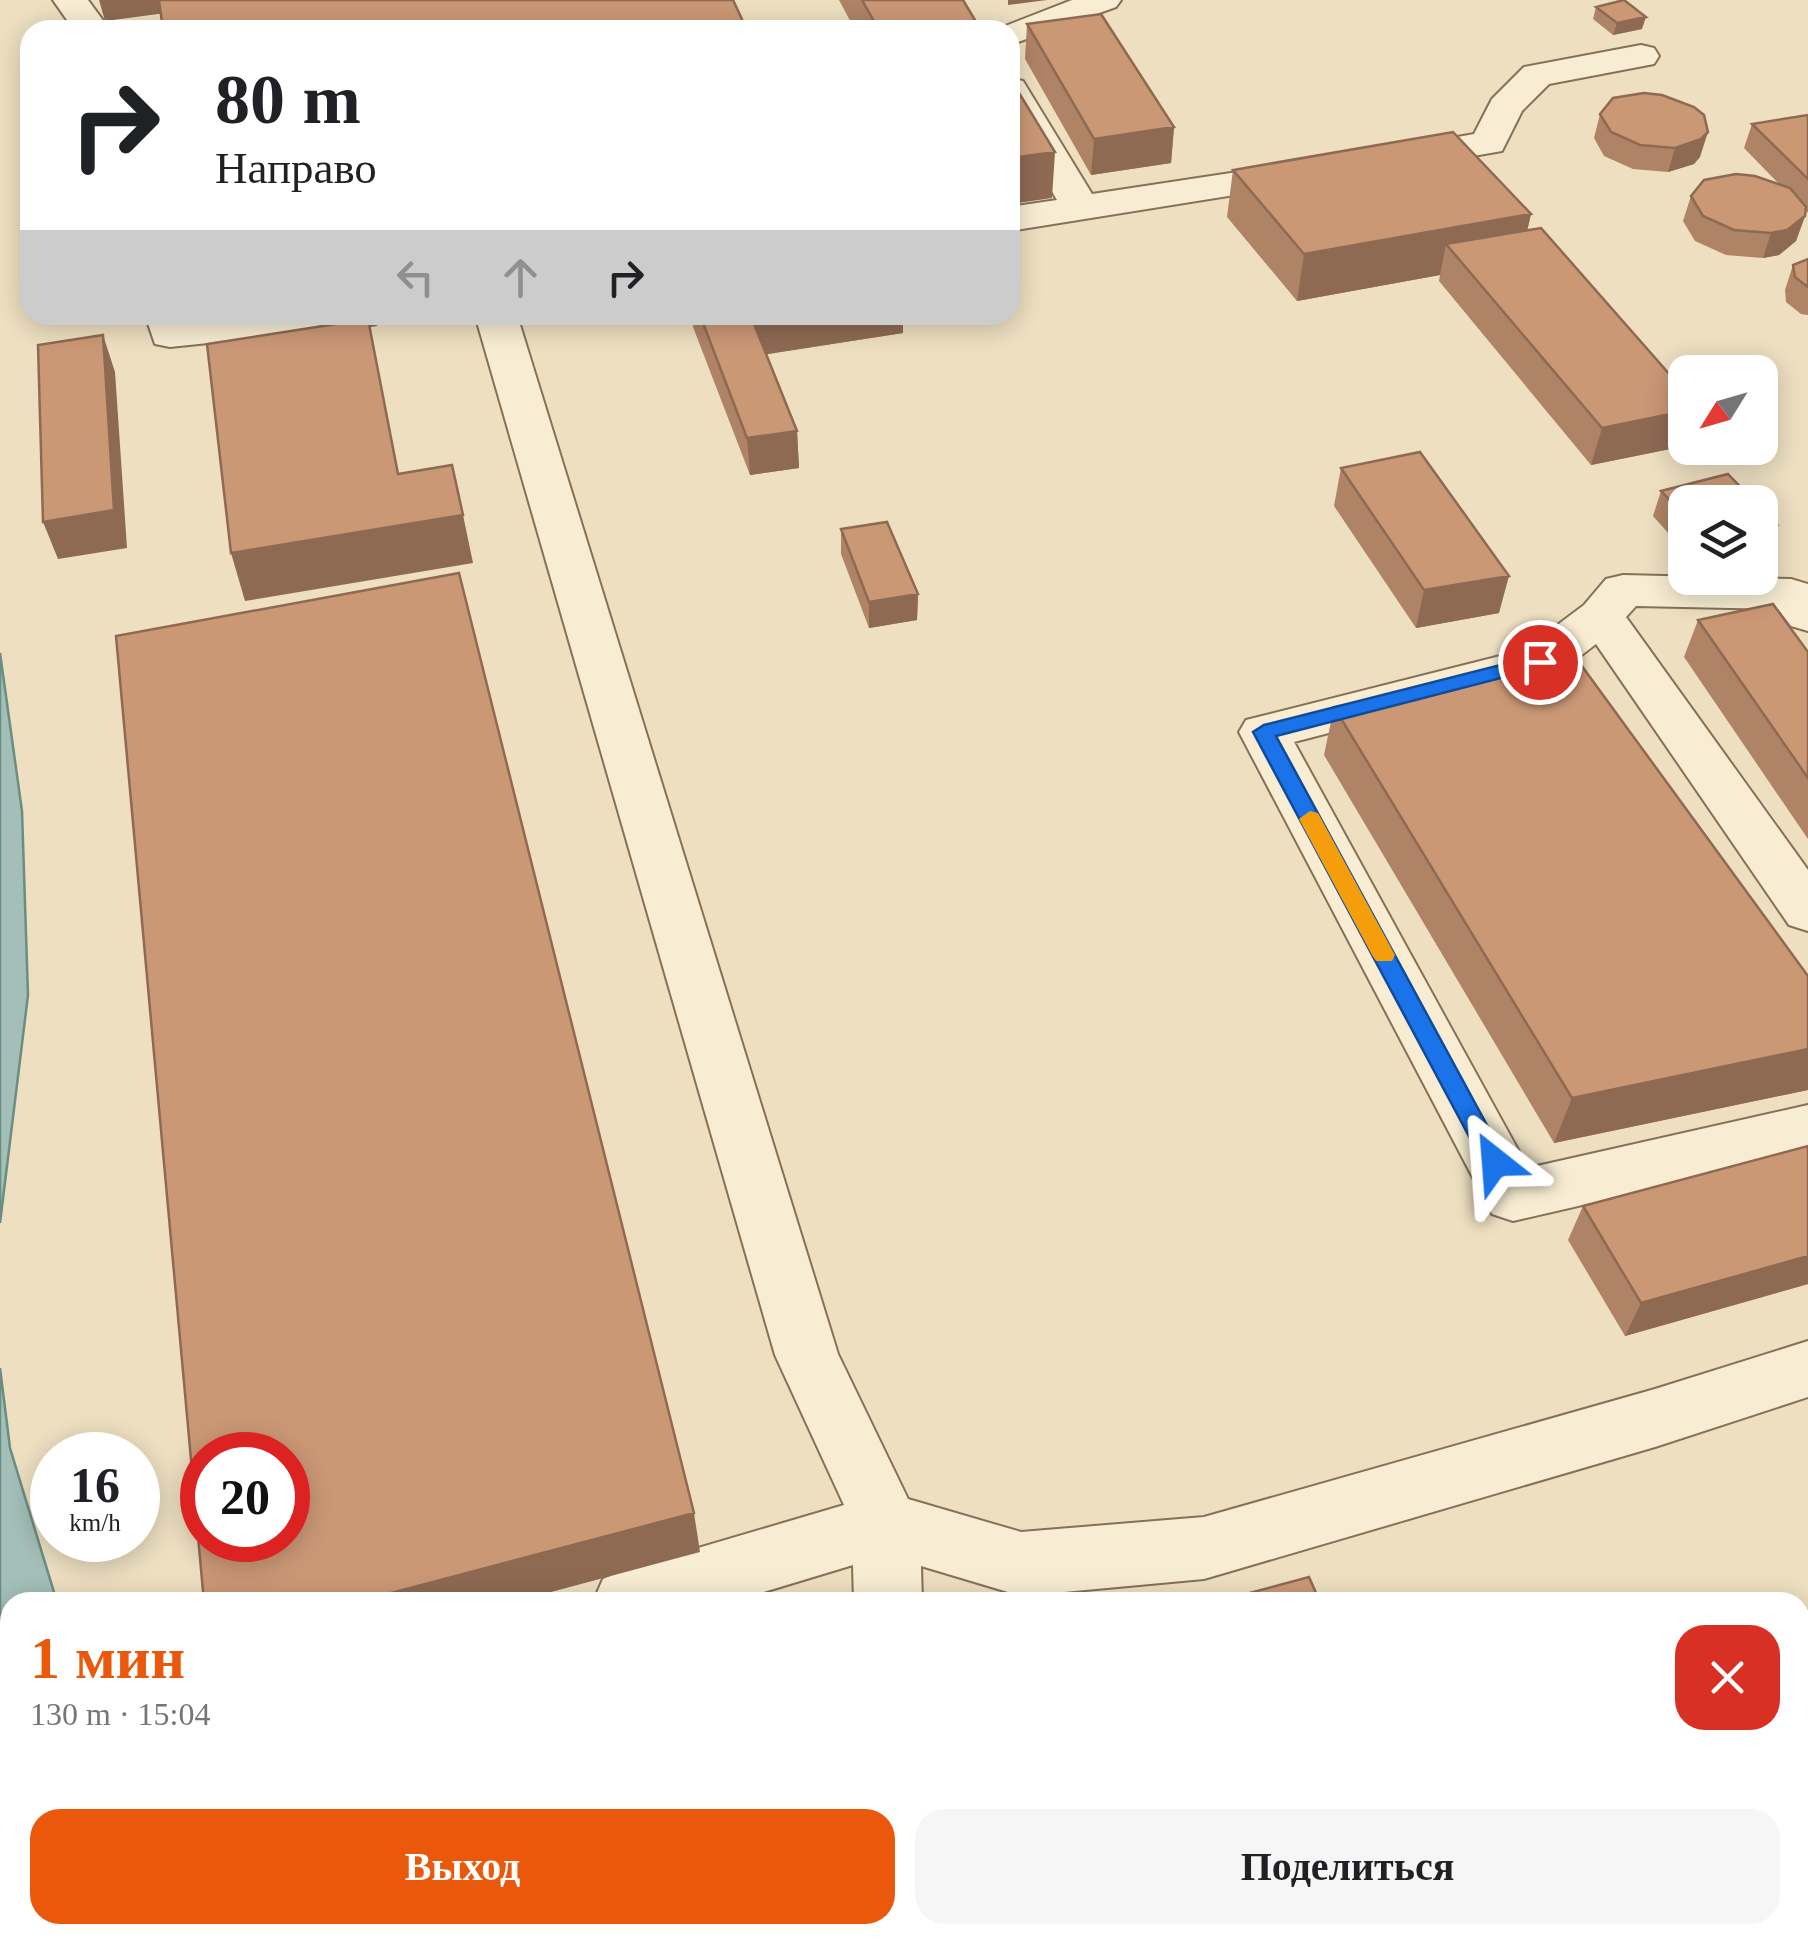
<!DOCTYPE html>
<html lang="ru">
<head>
<meta charset="utf-8">
<style>
  body { margin:0; font-family:Georgia,serif; background:#f6f6f6; color:#202124; height:100vh; display:flex; flex-direction:column; font-size:38px; white-space:nowrap }
  * { box-sizing:border-box; margin:0 }
  p { font-size:32px; color:#757577 }
  .icon { flex:none; width:55px; height:55px; fill:none; stroke:currentColor; stroke-width:2; stroke-linecap:round; stroke-linejoin:round }
  .map { position:relative; flex:1; overflow:hidden }
  .side { position:absolute; left:0px; top:1592px; width:1810px; height:352px; display:flex; flex-direction:column; background:#fff; border-radius:30px 30px 0 0; box-shadow:0 5px 25px #0003 }
  .side>* { flex:none }
  .top-card { position:absolute; left:20px; top:20px; width:1000px; height:305px; border-radius:30px; box-shadow:0 5px 25px #0003; background:#fff; color:#202124; overflow:hidden }
  .needle { width:65px; rotate:233deg }
  .controls { position:absolute; left:1668px; top:355px; display:grid; gap:20px }
  .controls a { display:grid; place-items:center; width:110px; height:110px; border-radius:20px; background:#fff; box-shadow:0 5px 25px #0003; font-size:50px }
  .speed { position:absolute; left:30px; top:1432px; display:flex; gap:20px; font-size:50px; font-weight:700; text-align:center }
  .speed>* { display:grid; place-content:center; width:130px; height:130px; border-radius:50%; background:#fff; box-shadow:0 5px 25px #0003; line-height:1 }
  .speed small { font-size:25px; font-weight:400 }
  .speed .limit { border:15px solid #d22; background:#fff; color:#111 }
  .pin { position:absolute; display:grid; place-items:center; width:85px; height:85px; color:#fff; margin:-42px; border:5px solid #fff; border-radius:50%; box-shadow:0 2px 10px #0007 }
  .me { position:absolute; width:110px; margin:-55px; rotate:332deg; stroke-linejoin:round; filter:drop-shadow(0 0 8px #0008) }
  .turn { display:flex; align-items:center; gap:35px; height:210px; padding:0 30px; font-size:45px }
  .turn .icon { width:130px; height:130px; stroke-width:2.5 }
  .turn b { display:block; font-size:70px; line-height:85px }
  .lanes { display:flex; align-items:center; height:95px; padding:0 30px; background:#0003; justify-content:center; gap:50px; direction:ltr }
  .lanes .off { opacity:.35 }
  .round { display:grid; place-items:center; flex:none; width:105px; height:105px; border-radius:30px; background:#f6f6f6 }
  .head { display:flex; align-items:center; justify-content:space-between; height:170px; padding:0 30px }
  h1 { font-size:60px; font-weight:700; line-height:75px; color:#ea580c }
  .cta { display:flex; gap:20px; margin-top:auto; padding:20px 30px }
  .cta a { flex:1; height:115px; border-radius:30px; background:#ea580c; color:#fff; font-size:40px; font-weight:700; line-height:115px; text-align:center }
  .cta a+a { background:#f6f6f6; color:#202124 }
  .map>svg:first-child { display:block }
  .water { fill:#a3bfb7; stroke:#6a8d84; stroke-width:2.5 }
  .lines { fill:none; stroke-linecap:round; stroke-linejoin:round }
  .minor-casing { stroke:#867058; stroke-width:4 }
  .minor { fill:#f8edd3; fill-rule:evenodd }
  .wall { fill:#af8365 }
  .shaded-wall { fill:#8e6a53 }
  .building { fill:#cb9876; stroke:#8e6a53; stroke-width:2.5; fill-rule:evenodd }
  .route { fill:#1a73e8; stroke:#114b97; stroke-width:2.5 }
  .slow { fill:#f59e0b }
</style>
</head>
<body>
<div class="map">
<svg width="1808" height="1943" viewBox="0 0 1808 1943">
  <rect width="100%" height="100%" fill="#eddfc0"/>
  <path class="water" d="M0 653 22 811 28 995 0 1223Z
    M0 1368 10 1448 57 1602H10V1935H84L83 1943H0Z"/>
  <g class="lines">
    <defs>
      <path id="minor" d="M53 0H88L110 30H74Z
        M1072 0H1121L1116 7 1010 45V30H995Z
        M1641 45 1654 48 1659 56 1654 64 1549 84 1522 111 1502 151 1393 170 1380 167 1374 159 1380 151 1474 134 1492 99 1524 67Z
        M1010 78 1023 81 1092 194 1303 162 1316 165 1322 173 1316 181 1303 184 1010 231V207L1057 200 1010 120Z
        M145 315H187L188 321 243 315H382L376 324 361 327 170 347 155 344Z
        M475 315H517L838 1354 908 1499 1021 1532 1204 1517 1655 1389 1808 1341V1397L1655 1447 1204 1579 1021 1596 921 1566 922 1602H854L853 1565 731 1602H593L603 1579 627 1569 844 1505 775 1355Z
        M1623 575 1791 579 1808 584V631L1791 626 1778 609 1636 606 1626 617 1808 870V931L1789 925 1596 644 1557 674 1294 742 1528 1168 1808 1105V1153L1513 1221 1492 1214 1239 732 1246 720 1524 650 1584 605 1606 579Z
        M884 1935H960V1943H884Z"/>
    </defs>
    <use href="#minor" class="minor-casing"/>
    <use href="#minor" class="minor"/>
  </g>
  <path class="wall" d="M839 0H963L981 30H855Z
    M1596 7 1642 29 1613 35 1593 19Z
    M1027 24 1174 127 1171 163 1091 175 1025 59Z
    M1600 114 1700 157 1694 164 1668 172 1633 169 1604 156 1594 138Z
    M1808 115V213L1806 210 1805 216 1796 241 1779 255 1763 258 1726 255 1695 241 1683 221 1691 196 1780 185 1744 148 1752 124Z
    M1233 170 1531 214 1527 231 1685 392V446L1591 465 1439 281 1440 275 1297 301 1227 217Z
    M1808 259V315L1801 314 1786 302 1785 290 1793 265Z
    M692 315H903V333L766 354 797 431 799 468 750 475 693 327Z
    M1341 468 1499 613 1416 628 1334 506Z
    M1661 491 1685 502V552L1653 516Z
    M841 529 918 594 917 620 869 628 841 554Z
    M1698 620 1808 652V839L1684 657Z
    M1334 707 1808 976V1090L1554 1143 1324 755Z
    M1808 1146V1284L1625 1336 1568 1240 1583 1206Z"/>
  <path class="shaded-wall" d="M99 0H163L166 13 105 21Z
    M1008 0H1047L1008 5Z
    M1646 17 1642 29 1613 35 1617 23Z
    M1174 127 1171 163 1091 175 1094 139Z
    M1708 132 1700 157 1694 164 1668 172 1675 148Z
    M1055 152 1052 198 1010 204V158Z
    M1531 214 1520 261 1446 244 1440 275 1297 301 1304 254Z
    M1805 216 1796 241 1779 255 1763 258 1771 233Z
    M206 315H266L208 324Z
    M779 315H903V333L755 356 752 319Z
    M103 335 115 372 127 548 58 559 43 522Z
    M1685 411V446L1591 465 1602 428Z
    M797 431 799 468 750 475 747 438Z
    M463 515 473 563 245 601 231 553Z
    M1777 525 1767 551 1760 552V529Z
    M1509 576 1499 613 1416 628 1424 590Z
    M918 594 917 620 869 628V602Z
    M1808 1049V1090L1554 1143 1572 1098Z
    M1808 1256V1284L1625 1336 1641 1303Z
    M694 1513 700 1552 514 1602H380V1596Z
    M557 1935H562L564 1943H558Z"/>
  <path class="building" d="M159 0H733L747 30H163Z
    M862 0H963L981 30H879Z
    M1624 0 1646 17 1617 23 1596 7Z
    M1101 14 1174 127 1094 139 1027 24Z
    M1010 78 1055 152 1010 158Z
    M1644 93 1662 95 1694 107 1704 115 1708 132 1701 139 1675 148 1640 145 1611 132 1600 114 1613 98Z
    M1808 115V179L1752 124Z
    M1453 132 1531 214 1304 254 1233 170Z
    M1736 174 1755 176 1790 188 1806 207 1805 216 1787 230 1771 233 1734 230 1703 216 1691 196 1704 180Z
    M1541 228 1685 392V411L1602 428 1446 244Z
    M1808 259V287L1795 277 1793 265Z
    M700 315H779L752 319 797 431 747 438Z
    M368 319 398 474 452 465 463 515 231 553 207 344Z
    M103 335 114 510 43 522 38 345Z
    M1420 452 1509 576 1424 590 1341 468Z
    M1728 474 1755 502H1685V516L1661 491Z
    M1760 508 1777 525 1760 529Z
    M887 522 918 594 869 602 841 529Z
    M459 573 694 1513 380 1596V1602H204L116 636ZM202 1455H288V1540H202Z
    M1773 604 1808 652V778L1698 620Z
    M1576 658 1808 976V1049L1572 1098 1334 707Z
    M1808 1146V1256L1641 1303 1583 1206Z
    M1309 1577 1320 1602H1216Z
    M427 1935H557L558 1943H428Z"/>
  <path class="route" d="M1540 655 1547 657V666L1276 736 1507 1162 1504 1170H1487L1253 732 1264 725Z"/>
  <path class="slow" d="M1310 811 1318 813 1395 955 1392 961H1376L1372 955 1299 819Z"/>
</svg>
<div class="controls">
<a><svg class="needle" viewBox="-14 -14 28 28"><path d="M0-13l5 13h-10z" fill="#e53935"/><path d="M0 13l5-13h-10z" fill="#757577"/></svg></a>
<a><svg class="icon" aria-label="layers" viewBox="0 0 24 24"><path d="M12 4l9 5-9 5-9-5zM3 14l9 5 9-5"/></svg></a>
</div>
<div class="speed"><div>16<small>km/h</small></div><div class="limit">20</div></div>
<div class="pin" style="left:1540px;top:662px;background:#d93025"><svg class="icon" aria-label="arrive" viewBox="0 0 24 24"><path d="M6 21V4h12l-3 4 3 4H6"/></svg></div>
<svg class="me" style="left:1495px;top:1162px" viewBox="-20 -20 40 40"><path d="M0-17L14 15 0 8-14 15z" fill="#1a73e8" stroke="#fff" stroke-width="4"/></svg>
<div class="top-card">
<div class="turn"><svg class="icon" aria-label="right" viewBox="0 0 24 24"><path d="M7 20v-9h11M14 6l5 5-5 5"/></svg><div><b>80 m</b>Направо</div></div>
<div class="lanes"><svg class="icon off" aria-label="left" viewBox="0 0 24 24"><path d="M17 20v-9H6M10 6l-5 5 5 5"/></svg><svg class="icon off" aria-label="ahead" viewBox="0 0 24 24"><path d="M12 20V5M6 11l6-6 6 6"/></svg><svg class="icon" aria-label="right" viewBox="0 0 24 24"><path d="M7 20v-9h11M14 6l5 5-5 5"/></svg></div>
</div>
<section class="side">
<div class="head"><div><h1>1 мин</h1><p>130 m · 15:04</p></div><a class="round" style="background:#d93025;color:#fff"><svg class="icon" aria-label="close" viewBox="0 0 24 24"><path d="M6 6l12 12M18 6L6 18"/></svg></a></div>
<div class="cta"><a>Выход</a><a>Поделиться</a></div>
</section>
</div>
</body>
</html>
